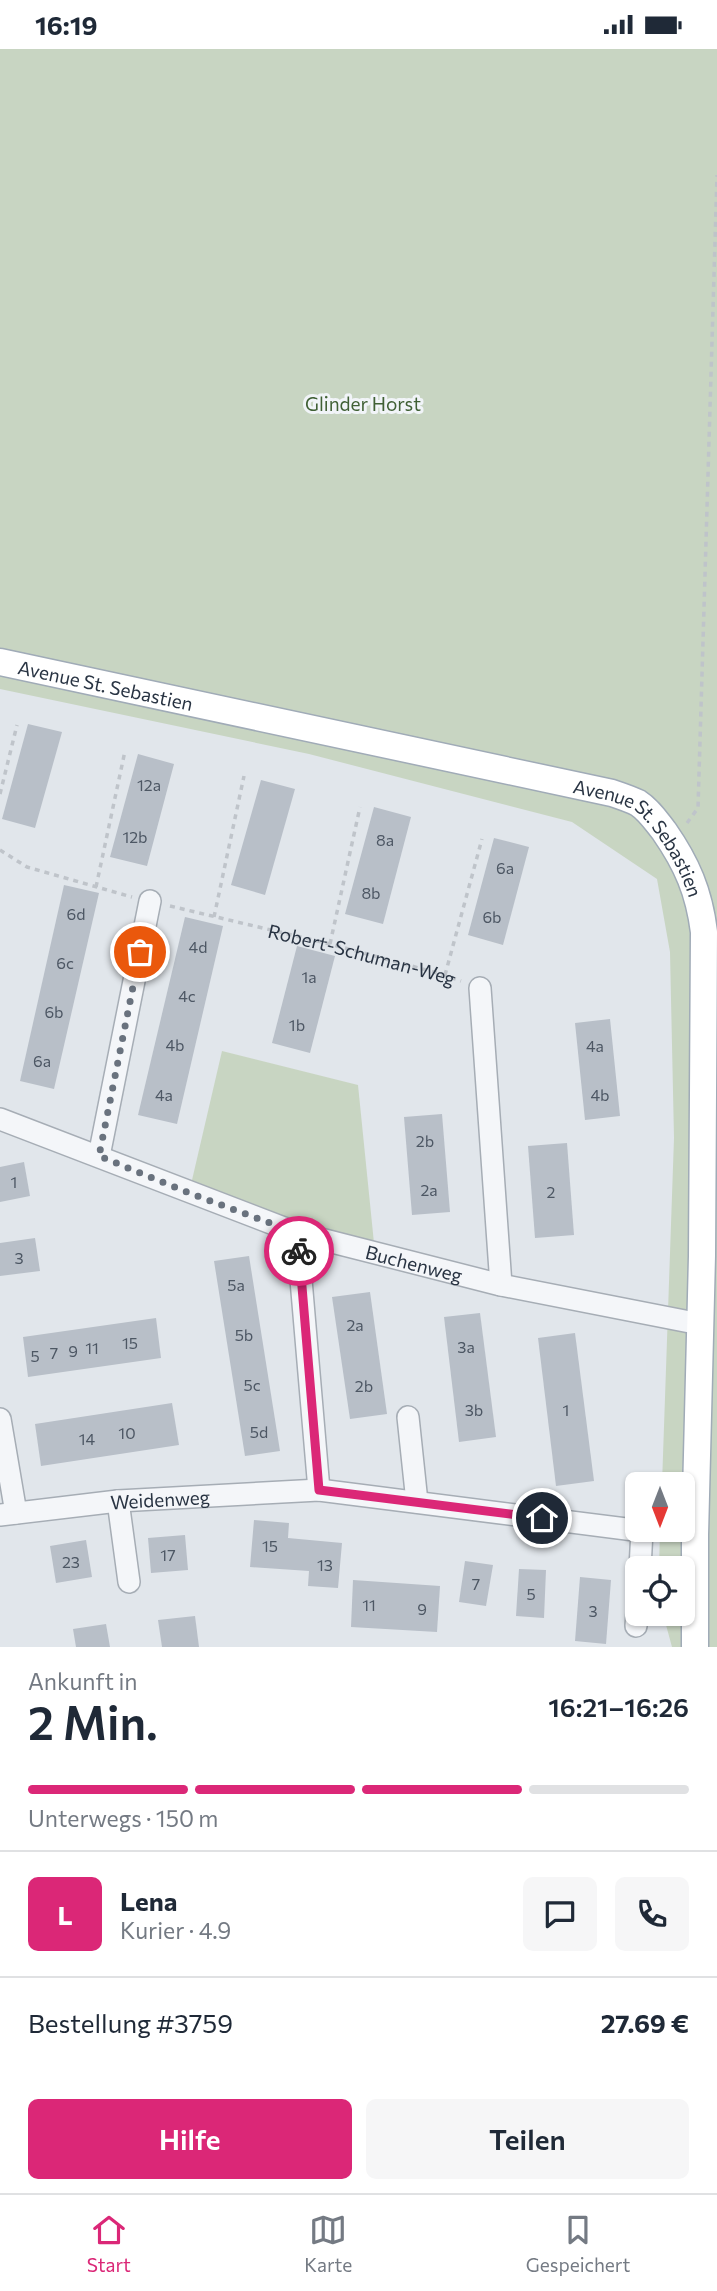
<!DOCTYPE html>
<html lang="de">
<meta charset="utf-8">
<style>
:root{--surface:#fff;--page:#f6f6f7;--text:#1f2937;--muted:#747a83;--line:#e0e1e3;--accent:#db2777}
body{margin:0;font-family:Commissioner,sans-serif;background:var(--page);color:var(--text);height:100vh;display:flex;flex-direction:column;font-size:26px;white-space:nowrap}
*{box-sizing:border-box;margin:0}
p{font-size:23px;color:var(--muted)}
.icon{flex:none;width:38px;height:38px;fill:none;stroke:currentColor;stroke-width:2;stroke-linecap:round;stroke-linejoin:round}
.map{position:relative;height:1598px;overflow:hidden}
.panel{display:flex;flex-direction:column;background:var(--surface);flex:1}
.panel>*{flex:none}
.needle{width:46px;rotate:180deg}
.buttons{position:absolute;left:625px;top:1423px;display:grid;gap:14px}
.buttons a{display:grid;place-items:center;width:70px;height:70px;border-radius:10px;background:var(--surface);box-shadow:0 2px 5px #0004;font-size:35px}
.pin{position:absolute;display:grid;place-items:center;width:60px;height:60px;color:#fff;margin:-30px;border:4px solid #fff;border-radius:50%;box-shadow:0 2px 7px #0007}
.courier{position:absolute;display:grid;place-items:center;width:70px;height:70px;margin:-35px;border:5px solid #db2777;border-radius:50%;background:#fff;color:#222;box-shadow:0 2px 9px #0007}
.summary em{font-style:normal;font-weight:600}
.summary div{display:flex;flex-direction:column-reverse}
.summary{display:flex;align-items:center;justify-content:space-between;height:119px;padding:0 28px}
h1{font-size:46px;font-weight:600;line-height:52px}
.bar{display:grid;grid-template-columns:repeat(4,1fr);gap:10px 7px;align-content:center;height:84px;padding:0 28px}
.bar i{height:9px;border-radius:5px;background:var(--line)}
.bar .current{background:var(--accent)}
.bar p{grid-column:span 4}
.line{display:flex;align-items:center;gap:18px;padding:0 28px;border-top:2px solid var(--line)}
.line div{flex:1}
.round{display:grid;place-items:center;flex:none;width:74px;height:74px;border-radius:10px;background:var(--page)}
.button{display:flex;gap:14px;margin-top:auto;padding:14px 28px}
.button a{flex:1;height:80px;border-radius:10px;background:var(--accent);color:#fff;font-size:28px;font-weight:600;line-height:80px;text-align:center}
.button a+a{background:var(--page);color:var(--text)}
.status{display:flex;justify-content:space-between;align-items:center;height:49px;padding:0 35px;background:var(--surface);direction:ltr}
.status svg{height:19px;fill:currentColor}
.tabs{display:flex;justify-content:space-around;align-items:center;height:98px;border-top:2px solid var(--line);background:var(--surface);font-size:19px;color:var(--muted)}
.tabs a{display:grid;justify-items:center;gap:4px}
.tabs .current{color:var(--accent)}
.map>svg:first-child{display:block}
</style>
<div class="status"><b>16:19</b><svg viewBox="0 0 49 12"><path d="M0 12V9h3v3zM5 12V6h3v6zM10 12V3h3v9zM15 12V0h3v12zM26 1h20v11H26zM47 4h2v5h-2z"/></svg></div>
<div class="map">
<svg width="717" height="1598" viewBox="0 0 717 1598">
<rect width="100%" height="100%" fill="#e1e6eb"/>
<!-- green -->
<g fill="#c8d5c2">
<polygon points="0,0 717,0 717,1598 672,1598 663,1565 682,1564 682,1519 659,1519 660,1481 682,1480 682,1435 662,1435 674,1089 670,903 657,830 572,773 309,705 0,640"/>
<polygon points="222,1002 358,1036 375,1204 189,1144"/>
</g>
<!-- building -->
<g fill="#b8bfc8">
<polygon points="28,675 62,683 35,779 2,770"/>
<polygon points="138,705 174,715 147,817 110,808"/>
<polygon points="261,731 295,740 265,846 231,836"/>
<polygon points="374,758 411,768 383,875 345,865"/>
<polygon points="494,789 529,798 503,896 468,886"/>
<polygon points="64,836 99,844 54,1040 20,1032"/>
<polygon points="185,868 223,877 177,1075 138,1066"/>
<polygon points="297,897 335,907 310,1004 272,994"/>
<polygon points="610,970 620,1067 585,1071 575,974"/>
<polygon points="442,1065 450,1163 412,1166 404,1068"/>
<polygon points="567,1094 574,1186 535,1189 528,1097"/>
<polygon points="24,1113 30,1147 0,1153 0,1118"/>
<polygon points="35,1189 40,1222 0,1227 0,1194"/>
<polygon points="249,1207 280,1402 245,1407 214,1212"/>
<polygon points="370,1243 387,1365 350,1370 332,1248"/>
<polygon points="480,1264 496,1388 459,1393 444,1268"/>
<polygon points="156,1269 161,1309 28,1328 23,1288"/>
<polygon points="575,1284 594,1432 556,1437 538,1289"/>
<polygon points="172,1354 179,1396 41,1417 35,1375"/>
<polygon points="254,1471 289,1474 288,1489 342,1494 338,1539 308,1537 309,1522 250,1518"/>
<polygon points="185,1486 188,1521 151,1524 148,1489"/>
<polygon points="86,1491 92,1528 56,1534 50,1497"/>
<polygon points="465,1512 493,1516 486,1557 459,1553"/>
<polygon points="519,1520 546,1521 544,1569 516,1567"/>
<polygon points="580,1528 611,1531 606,1595 575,1592"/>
<polygon points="353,1531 440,1537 437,1583 351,1578"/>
<polygon points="195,1567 199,1598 162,1598 158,1571"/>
<polygon points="106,1575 110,1598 76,1598 73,1580"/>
</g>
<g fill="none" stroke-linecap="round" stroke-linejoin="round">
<!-- minor casing -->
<g stroke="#a6adb5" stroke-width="24">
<g id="minor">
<polyline points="480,939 501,1236"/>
<path id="s2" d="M 0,1070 L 297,1184 L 501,1236 L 700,1275"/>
<polyline points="99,1107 150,852"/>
<polyline points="297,1184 319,1441"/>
<polyline points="408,1368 417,1453"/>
<polyline points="0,1370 16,1464"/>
<polyline points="118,1452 129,1533"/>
<path id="s3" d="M 0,1466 L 118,1452 L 319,1441 L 642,1482 L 640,1519"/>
<polyline points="636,1577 637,1564"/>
</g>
</g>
<!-- major casing -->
<g stroke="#a0abb7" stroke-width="29">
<g id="major">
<path id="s4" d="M 0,613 L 612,744 C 621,747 630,750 638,754 C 649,761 656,772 664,782 C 687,815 699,843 704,883 L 702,1207 L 695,1486 L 695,1598"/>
</g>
</g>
<!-- path -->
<g stroke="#bfc4ca" stroke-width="3.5" stroke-dasharray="5 5" stroke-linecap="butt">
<polyline points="0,745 17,676"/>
<polyline points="687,774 698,759 717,126"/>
<polyline points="0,801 27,818 132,848"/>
<polyline points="96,838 125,702"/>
<path id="s1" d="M 170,857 L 330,895 L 445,926 L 461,932"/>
<polyline points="214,868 244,727"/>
<polyline points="330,895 360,758"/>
<polyline points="445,926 482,790"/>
</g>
<!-- minor -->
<use href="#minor" stroke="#f4f6f9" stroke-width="21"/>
<!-- major -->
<use href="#major" stroke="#fff" stroke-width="26"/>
</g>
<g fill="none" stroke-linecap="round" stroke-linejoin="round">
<!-- done -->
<polyline stroke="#69727e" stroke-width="7" stroke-dasharray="0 12.6" points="140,903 99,1107 189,1144 297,1184 299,1202"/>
<!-- route -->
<polyline stroke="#db2777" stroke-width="9" points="299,1202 319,1441 542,1469"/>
</g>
<g text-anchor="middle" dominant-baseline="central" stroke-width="6" stroke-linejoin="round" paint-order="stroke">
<!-- number labels -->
<g font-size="16" fill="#4d5764">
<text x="149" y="735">12a</text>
<text x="135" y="787">12b</text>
<text x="385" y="790">8a</text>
<text x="505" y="818">6a</text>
<text x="371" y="843">8b</text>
<text x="76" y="864">6d</text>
<text x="492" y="867">6b</text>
<text x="198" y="897">4d</text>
<text x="65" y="913">6c</text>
<text x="309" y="927">1a</text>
<text x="187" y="946">4c</text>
<text x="54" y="962">6b</text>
<text x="297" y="975">1b</text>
<text x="175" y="995">4b</text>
<text x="595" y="996">4a</text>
<text x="42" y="1011">6a</text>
<text x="164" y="1045">4a</text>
<text x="600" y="1045">4b</text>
<text x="425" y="1091">2b</text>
<text x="14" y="1132">1</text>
<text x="429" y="1140">2a</text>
<text x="551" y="1142">2</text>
<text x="19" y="1208">3</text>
<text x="236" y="1235">5a</text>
<text x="355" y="1275">2a</text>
<text x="244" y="1285">5b</text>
<text x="130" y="1293">15</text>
<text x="466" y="1297">3a</text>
<text x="92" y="1298">11</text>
<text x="73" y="1301">9</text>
<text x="54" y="1303">7</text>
<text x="35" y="1306">5</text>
<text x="252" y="1335">5c</text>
<text x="364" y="1336">2b</text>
<text x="474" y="1360">3b</text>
<text x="566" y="1360">1</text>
<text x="259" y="1382">5d</text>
<text x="127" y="1383">10</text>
<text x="87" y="1389">14</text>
<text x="270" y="1496">15</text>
<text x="168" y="1505">17</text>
<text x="71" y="1512">23</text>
<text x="325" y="1515">13</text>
<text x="476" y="1534">7</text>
<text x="531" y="1544">5</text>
<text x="369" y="1555">11</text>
<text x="422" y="1559">9</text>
<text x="593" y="1561">3</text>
</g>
<!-- park labels -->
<g font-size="19" fill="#406035" stroke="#f1f4f8">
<text x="363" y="354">Glinder Horst</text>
</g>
<!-- street labels -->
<g font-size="19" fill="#293443" stroke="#f1f4f8">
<text stroke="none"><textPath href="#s4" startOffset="108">Avenue St. Sebastien</textPath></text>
<text stroke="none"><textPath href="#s4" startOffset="676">Avenue St. Sebastien</textPath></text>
<text stroke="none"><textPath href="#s1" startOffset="198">Robert-Schuman-Weg</textPath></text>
<text stroke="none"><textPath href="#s2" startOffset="439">Buchenweg</textPath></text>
<text stroke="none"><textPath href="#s3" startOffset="161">Weidenweg</textPath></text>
</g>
</g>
</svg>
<div class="buttons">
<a><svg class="needle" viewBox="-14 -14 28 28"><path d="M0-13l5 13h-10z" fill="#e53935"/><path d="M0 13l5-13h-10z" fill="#747a83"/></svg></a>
<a><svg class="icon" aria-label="locate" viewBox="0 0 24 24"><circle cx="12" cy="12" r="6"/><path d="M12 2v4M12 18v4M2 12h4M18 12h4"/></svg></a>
</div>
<div class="pin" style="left:140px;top:903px;background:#ea580c"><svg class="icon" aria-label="bag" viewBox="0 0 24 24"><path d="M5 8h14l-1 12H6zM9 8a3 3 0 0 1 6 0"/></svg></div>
<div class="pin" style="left:542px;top:1469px;background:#1f2937"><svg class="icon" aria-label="home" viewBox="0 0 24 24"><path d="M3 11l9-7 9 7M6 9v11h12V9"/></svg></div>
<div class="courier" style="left:299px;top:1202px"><svg class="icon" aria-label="bike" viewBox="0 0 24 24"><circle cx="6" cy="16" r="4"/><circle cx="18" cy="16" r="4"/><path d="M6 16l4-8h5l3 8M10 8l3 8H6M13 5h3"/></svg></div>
</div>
<section class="panel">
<div class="summary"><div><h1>2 Min.</h1><p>Ankunft in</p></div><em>16:21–16:26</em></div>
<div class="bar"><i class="current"></i><i class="current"></i><i class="current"></i><i></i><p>Unterwegs · 150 m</p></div>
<div class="line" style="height:126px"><b class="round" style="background:var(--accent);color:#fff">L</b><div><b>Lena</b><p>Kurier · 4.9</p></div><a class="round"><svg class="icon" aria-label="chat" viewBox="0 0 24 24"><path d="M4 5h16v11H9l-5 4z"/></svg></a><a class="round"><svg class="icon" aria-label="phone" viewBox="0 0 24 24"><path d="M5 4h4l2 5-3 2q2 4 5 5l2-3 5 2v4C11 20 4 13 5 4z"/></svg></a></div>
<div class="line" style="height:91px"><div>Bestellung #3759</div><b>27.69 €</b></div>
<div class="button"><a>Hilfe</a><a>Teilen</a></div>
</section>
<nav class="tabs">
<a class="current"><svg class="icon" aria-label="home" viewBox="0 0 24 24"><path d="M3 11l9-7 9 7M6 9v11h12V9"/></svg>Start</a>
<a><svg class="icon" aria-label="map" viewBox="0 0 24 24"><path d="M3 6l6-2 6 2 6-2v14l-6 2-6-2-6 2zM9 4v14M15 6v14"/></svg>Karte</a>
<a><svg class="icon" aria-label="saved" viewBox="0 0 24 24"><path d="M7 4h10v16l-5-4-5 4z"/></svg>Gespeichert</a>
</nav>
